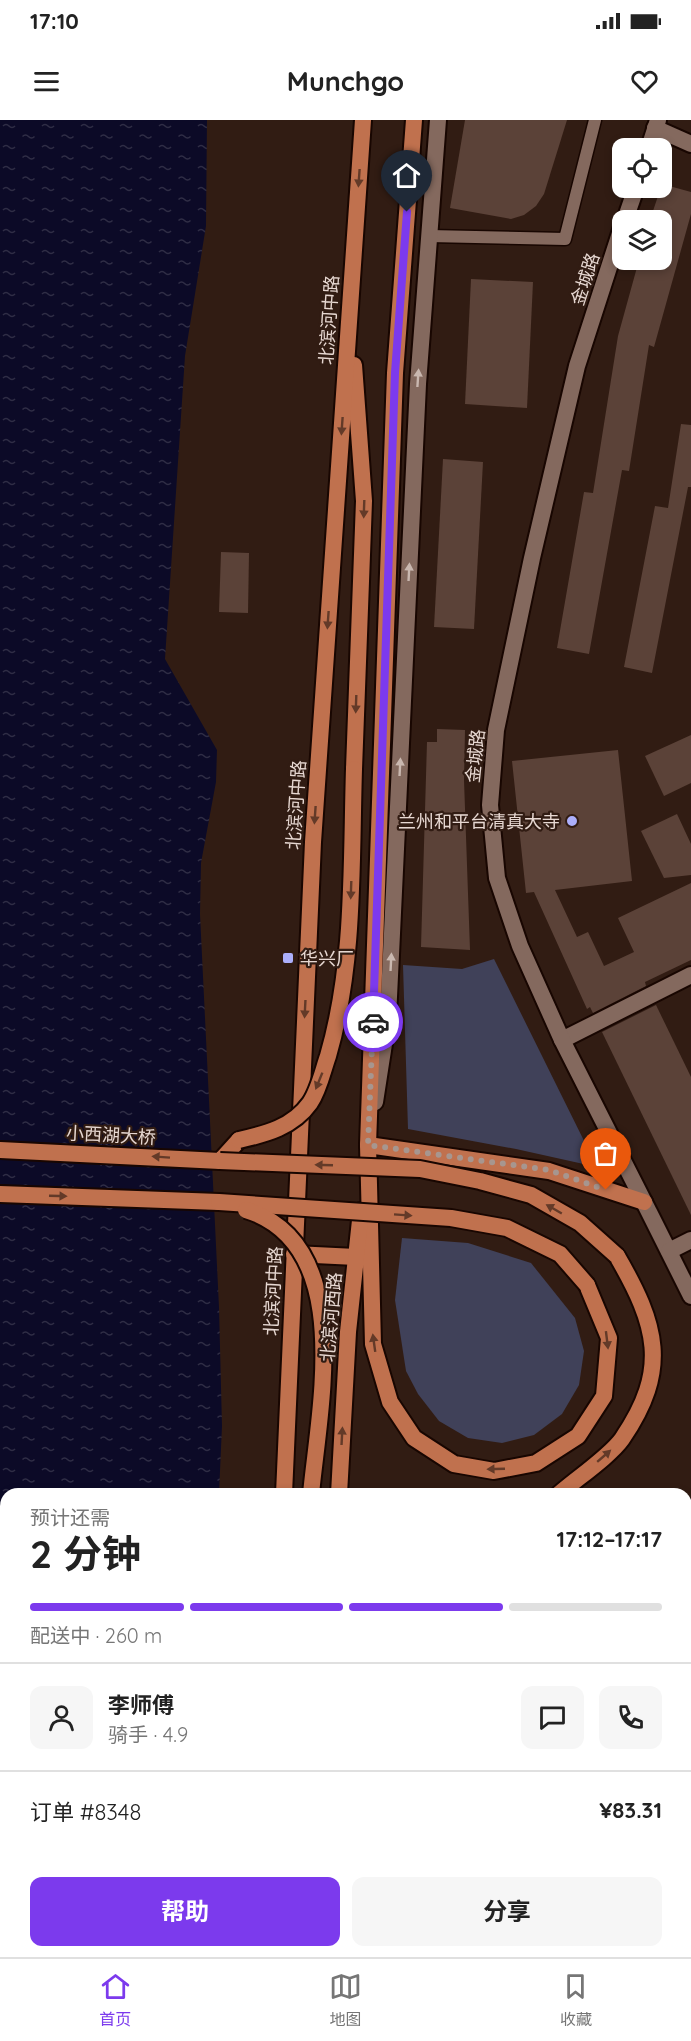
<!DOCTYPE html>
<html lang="zh">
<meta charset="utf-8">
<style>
:root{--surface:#fff;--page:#f6f6f6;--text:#222;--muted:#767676;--line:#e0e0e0;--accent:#7c3aed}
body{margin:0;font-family:Quicksand,"Noto Sans SC",sans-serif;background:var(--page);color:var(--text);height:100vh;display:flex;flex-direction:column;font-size:22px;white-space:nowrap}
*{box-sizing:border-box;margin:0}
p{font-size:20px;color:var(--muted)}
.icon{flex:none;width:33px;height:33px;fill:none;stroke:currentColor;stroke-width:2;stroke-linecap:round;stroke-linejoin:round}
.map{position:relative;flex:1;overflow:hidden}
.drawer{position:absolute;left:0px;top:1368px;width:692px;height:470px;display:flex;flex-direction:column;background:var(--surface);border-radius:18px 18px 0 0;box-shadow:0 3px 9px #0003}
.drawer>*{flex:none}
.fabs{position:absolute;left:612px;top:18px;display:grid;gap:12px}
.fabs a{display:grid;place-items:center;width:60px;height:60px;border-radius:12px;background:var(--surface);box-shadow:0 3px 9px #0003;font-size:30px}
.pin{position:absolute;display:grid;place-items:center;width:51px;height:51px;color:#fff;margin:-62px -26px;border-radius:50% 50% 50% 0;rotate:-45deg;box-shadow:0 0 6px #0007}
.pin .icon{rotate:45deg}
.courier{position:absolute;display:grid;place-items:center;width:60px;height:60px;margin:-30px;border:4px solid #7c3aed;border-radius:50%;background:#fff;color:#222;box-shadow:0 2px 8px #0007}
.overview em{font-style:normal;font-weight:700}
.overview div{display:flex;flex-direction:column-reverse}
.overview{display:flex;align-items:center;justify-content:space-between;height:102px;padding:0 30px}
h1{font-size:39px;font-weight:700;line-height:45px}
.bar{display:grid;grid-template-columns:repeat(4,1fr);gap:9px 6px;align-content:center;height:72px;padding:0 30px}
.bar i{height:8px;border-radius:4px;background:var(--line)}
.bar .current{background:var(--accent)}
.bar p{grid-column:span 4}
.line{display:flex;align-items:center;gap:15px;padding:0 30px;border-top:2px solid var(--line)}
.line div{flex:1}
.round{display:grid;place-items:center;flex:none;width:63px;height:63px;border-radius:12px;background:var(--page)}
.button{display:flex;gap:12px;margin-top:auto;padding:12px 30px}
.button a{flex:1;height:69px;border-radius:12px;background:var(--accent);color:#fff;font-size:24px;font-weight:700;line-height:69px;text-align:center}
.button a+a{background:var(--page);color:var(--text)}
.status{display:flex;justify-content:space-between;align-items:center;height:42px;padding:0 30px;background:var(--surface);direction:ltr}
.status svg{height:16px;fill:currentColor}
header{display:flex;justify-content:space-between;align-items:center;height:78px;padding:0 30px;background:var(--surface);font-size:27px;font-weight:700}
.dock{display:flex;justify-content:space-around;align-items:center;height:84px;border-top:2px solid var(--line);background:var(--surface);font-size:16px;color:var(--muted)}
.dock a{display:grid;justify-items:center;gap:3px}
.dock .current{color:var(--accent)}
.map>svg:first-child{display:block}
</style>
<div class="status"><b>17:10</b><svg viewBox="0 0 49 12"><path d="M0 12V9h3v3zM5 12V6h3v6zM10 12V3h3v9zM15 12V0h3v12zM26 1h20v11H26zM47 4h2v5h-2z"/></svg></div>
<header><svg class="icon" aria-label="menu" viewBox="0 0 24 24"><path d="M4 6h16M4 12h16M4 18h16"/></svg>Munchgo<svg class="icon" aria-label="heart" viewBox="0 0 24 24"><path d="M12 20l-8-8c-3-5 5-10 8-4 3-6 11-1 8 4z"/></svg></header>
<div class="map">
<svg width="691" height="1837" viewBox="0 0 691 1837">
<defs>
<pattern id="water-ripples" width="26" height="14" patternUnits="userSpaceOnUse" patternTransform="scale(1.5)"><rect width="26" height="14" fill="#0c0a27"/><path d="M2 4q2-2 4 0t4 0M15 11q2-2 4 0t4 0" fill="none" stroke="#2f2d45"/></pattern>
</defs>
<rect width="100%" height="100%" fill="#311c13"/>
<!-- green -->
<g fill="#404159">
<polygon points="494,839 597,1047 516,1029 408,1009 403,845 462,849"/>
<polygon points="402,1118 468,1123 531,1143 575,1198 584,1231 579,1265 562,1294 534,1315 502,1323 468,1318 439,1301 418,1274 406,1251 395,1180"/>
</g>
<!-- water -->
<polygon fill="url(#water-ripples)" points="0,0 207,0 206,106 185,236 165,539 217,630 216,662 201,743 200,794 219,1187 222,1306 219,1374 6,1374 6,1832 206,1832 207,1837 0,1837"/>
<!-- building -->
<g fill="#5b4238">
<polygon points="465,0 567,0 544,74 536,86 524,95 511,99 450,88"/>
<polygon points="662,64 691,72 691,94 654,227 649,225 629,351 622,350 589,534 557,528 584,372 593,373 618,216 639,140 662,140 662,100 650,100"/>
<polygon points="471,159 533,162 527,288 465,284"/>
<polygon points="681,304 691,305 691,367 688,367 652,553 624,547 655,386 668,388"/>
<polygon points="443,339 483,342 474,509 434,507"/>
<polygon points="221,432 249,433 248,493 219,492"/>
<polygon points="437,609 465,610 464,660 470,830 421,827 427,622 437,622"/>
<polygon points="691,615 691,663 664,676 645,636"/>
<polygon points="618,630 632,761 555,770 577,817 588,812 604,846 634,832 618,798 691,763 691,840 645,862 646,866 593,893 590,887 587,889 534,772 526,773 512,641"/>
<polygon points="677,694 691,724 691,755 664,758 641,711"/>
<polygon points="656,885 691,957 691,1095 602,912"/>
</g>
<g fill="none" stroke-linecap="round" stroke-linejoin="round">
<!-- service casing -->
<g stroke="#180601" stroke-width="15">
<g id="service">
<polyline points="429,116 565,119 595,0"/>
<polyline points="414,1832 415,1837"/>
<polyline points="643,1837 643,1832"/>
</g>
</g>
<!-- minor casing -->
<g stroke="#180601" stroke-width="20">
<g id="minor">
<polyline points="655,8 691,24"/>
<polyline points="562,920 691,855"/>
<polyline points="644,1082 691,1176"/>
<polyline points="669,1131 691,1120"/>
</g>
</g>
<!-- tertiary casing -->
<g stroke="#180601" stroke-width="20">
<g id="tertiary">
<polyline points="649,28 658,0"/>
<polyline points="625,100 636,68"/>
<polyline points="622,107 577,246 532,438 496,610 490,685 497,758 520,826 562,920 644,1082"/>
<polyline points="375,982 388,898 418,264 438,0"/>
</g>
</g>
<!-- primary casing -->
<g stroke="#180601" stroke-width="20">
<g id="primary">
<polyline points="414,0 395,253 368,1025 373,1224 390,1282 414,1318 454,1344 494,1351 536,1343 578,1316 604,1276 609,1218 587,1165"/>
<polyline points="354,649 364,381 354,245"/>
<polyline points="368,1025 549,1051 644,1082"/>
<polyline points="0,1030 220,1041 239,1020"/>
<polyline points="0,1074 219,1082"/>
<polyline points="294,1134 356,1137"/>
<polyline points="284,1374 313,722 363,0"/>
<polyline points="339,1374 348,1212 361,1091"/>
<path d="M 559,1374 C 576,1359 610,1336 622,1319 C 670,1249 657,1205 617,1136"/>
<polyline points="270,1837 271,1832"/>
<polyline points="316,1837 316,1832"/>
</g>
</g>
<!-- service -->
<use href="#service" stroke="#84695e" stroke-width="12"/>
<!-- minor -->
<use href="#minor" stroke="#84695e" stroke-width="16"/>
<!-- tertiary -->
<use href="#tertiary" stroke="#84695e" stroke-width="16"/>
<!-- primary -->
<use href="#primary" stroke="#c0714e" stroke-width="16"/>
<!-- primary-bridge casing -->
<g stroke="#180601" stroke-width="20" stroke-linecap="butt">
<g id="primary-bridge">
<path d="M 239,1020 C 266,1014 293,1007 310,983 C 319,970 323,950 328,936 C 355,843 351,744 354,649"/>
<polyline points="220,1041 420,1049 480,1061 531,1075 580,1103 617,1136"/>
<polyline points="219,1082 451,1098 507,1108 560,1134 587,1165"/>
<path d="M 246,1090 C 356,1124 319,1288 311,1374"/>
</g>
</g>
<!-- primary-bridge -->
<use href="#primary-bridge" stroke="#c0714e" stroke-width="16"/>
</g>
<!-- one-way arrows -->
<defs><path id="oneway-solid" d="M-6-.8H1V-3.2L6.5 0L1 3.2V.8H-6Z" transform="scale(1.5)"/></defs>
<g fill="#633a28">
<use href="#oneway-solid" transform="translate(359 58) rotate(94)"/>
<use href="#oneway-solid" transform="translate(342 306) rotate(94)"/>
<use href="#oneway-solid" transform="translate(364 389) rotate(92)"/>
<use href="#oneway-solid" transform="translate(328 500) rotate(94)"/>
<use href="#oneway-solid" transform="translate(356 584) rotate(92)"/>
<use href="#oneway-solid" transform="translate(315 695) rotate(94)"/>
<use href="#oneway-solid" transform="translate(351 770) rotate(92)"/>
<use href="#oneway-solid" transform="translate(305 889) rotate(93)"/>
<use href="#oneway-solid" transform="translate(319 961) rotate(112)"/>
<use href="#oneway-solid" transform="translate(161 1037) rotate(-176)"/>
<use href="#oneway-solid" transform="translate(324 1045) rotate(-178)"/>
<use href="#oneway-solid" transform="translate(58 1076) rotate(2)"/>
<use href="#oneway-solid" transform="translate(554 1089) rotate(-150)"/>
<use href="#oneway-solid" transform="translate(403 1095) rotate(4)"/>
<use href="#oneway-solid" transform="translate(607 1220) rotate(83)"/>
<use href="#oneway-solid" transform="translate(374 1223) rotate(-98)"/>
<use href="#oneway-solid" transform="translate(342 1316) rotate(-87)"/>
<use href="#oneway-solid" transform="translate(604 1336) rotate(-41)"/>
<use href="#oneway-solid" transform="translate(496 1349) rotate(178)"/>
</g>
<g fill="#c9b7af">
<use href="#oneway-solid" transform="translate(418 258) rotate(-86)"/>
<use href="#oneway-solid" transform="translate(409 452) rotate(-87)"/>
<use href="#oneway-solid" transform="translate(400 647) rotate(-87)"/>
<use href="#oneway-solid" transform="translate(391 842) rotate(-87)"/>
</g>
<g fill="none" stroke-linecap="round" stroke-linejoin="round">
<!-- done -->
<polyline stroke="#a7968f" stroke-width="6" stroke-dasharray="0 10.8" points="373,902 368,1025 549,1050 606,1070"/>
<!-- route -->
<polyline stroke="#7c3aed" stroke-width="8" points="373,902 395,253 407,92"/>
</g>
<!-- markers -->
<g fill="#acaffb" stroke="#311c13" stroke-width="2">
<circle cx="572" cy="701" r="6"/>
<rect x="282" y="832" width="12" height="12" rx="3"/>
</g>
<g text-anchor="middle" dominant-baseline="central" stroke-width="4.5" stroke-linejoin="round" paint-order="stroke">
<!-- street labels -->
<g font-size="18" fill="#e7d8d2" stroke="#311c13">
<text transform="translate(585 159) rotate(-72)">金城路</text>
<text transform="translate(329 200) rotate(-86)">北滨河中路</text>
<text transform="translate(475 636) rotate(-84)">金城路</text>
<text transform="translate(296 685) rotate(-86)">北滨河中路</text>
<text transform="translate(111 1015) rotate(3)">小西湖大桥</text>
<text transform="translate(273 1171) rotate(-87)">北滨河中路</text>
<text transform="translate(331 1197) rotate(-85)">北滨河西路</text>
</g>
<!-- poi labels -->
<g font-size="18" fill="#e7d8d2" stroke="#311c13" text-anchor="end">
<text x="560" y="701">兰州和平台清真大寺</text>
<text x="300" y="838" text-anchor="start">华兴厂</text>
</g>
</g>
</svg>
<div class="fabs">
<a><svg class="icon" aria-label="locate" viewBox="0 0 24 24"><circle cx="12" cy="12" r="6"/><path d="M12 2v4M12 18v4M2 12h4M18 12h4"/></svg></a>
<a><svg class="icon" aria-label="layers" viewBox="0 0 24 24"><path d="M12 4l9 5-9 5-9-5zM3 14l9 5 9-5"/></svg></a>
</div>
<div class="pin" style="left:606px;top:1070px;background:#ea580c"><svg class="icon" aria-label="bag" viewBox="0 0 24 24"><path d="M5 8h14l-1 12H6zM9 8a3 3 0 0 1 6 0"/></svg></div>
<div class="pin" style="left:407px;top:92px;background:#1f2937"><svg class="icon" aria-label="home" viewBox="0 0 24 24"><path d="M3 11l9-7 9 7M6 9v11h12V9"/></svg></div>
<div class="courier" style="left:373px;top:902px"><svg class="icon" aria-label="car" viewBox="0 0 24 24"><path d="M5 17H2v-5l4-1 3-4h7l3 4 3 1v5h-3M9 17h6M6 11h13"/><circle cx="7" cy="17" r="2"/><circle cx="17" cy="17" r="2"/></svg></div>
<section class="drawer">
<div class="overview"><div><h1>2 分钟</h1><p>预计还需</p></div><em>17:12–17:17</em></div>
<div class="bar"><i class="current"></i><i class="current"></i><i class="current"></i><i></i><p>配送中 · 260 m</p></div>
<div class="line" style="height:108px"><a class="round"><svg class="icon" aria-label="person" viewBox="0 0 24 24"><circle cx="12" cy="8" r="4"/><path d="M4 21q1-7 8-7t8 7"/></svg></a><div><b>李师傅</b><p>骑手 · 4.9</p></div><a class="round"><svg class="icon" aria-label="chat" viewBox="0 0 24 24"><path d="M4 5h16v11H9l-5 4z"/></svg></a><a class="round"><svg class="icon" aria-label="phone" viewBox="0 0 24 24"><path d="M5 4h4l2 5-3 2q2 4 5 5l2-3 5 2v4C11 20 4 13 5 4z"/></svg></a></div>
<div class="line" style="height:78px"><div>订单 #8348</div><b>¥83.31</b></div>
<div class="button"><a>帮助</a><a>分享</a></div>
</section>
</div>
<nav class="dock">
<a class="current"><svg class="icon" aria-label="home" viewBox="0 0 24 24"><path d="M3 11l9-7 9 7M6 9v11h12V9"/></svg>首页</a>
<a><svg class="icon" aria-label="map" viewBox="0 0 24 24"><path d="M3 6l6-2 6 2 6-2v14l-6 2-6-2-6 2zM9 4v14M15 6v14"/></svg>地图</a>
<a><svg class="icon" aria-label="saved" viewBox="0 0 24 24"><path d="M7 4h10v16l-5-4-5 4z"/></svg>收藏</a>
</nav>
